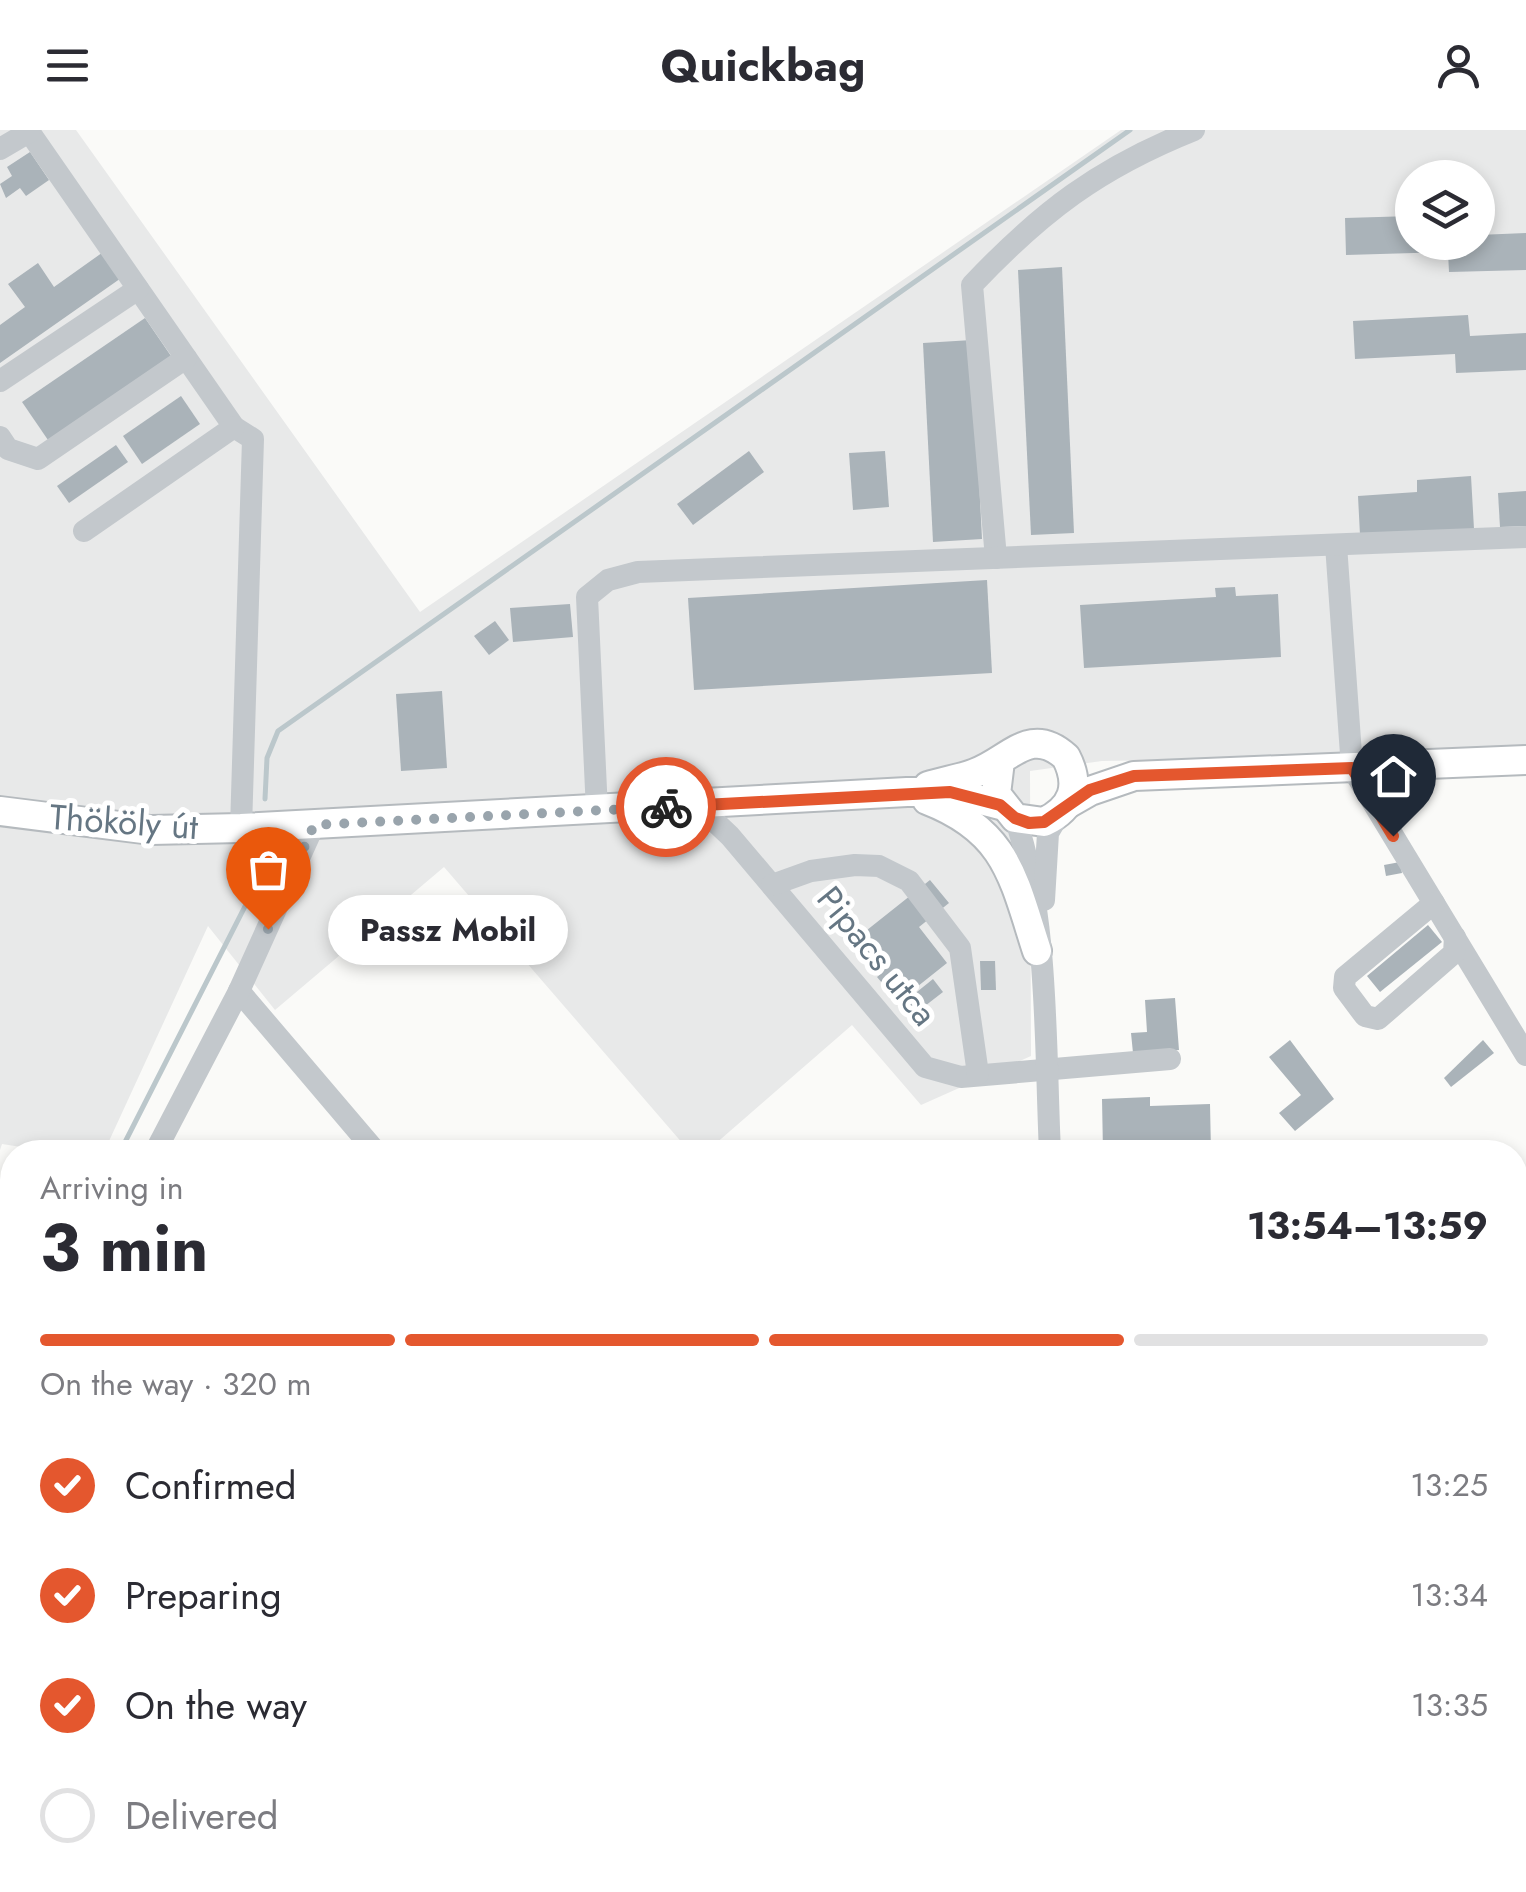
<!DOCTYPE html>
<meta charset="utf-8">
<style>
:root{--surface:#fff;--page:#f7f7f7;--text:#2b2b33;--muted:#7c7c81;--line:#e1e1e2;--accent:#e4572e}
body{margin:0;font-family:Jost,sans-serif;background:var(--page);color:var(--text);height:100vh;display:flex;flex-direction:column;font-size:38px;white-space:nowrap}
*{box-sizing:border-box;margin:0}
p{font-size:32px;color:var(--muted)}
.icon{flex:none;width:55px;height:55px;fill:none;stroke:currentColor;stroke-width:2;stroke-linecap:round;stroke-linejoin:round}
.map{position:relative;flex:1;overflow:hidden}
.side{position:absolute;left:0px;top:1010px;width:1528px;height:752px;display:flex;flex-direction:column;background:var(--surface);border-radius:40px 40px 0 0;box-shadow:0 5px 15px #0003}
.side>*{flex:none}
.controls{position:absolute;left:1395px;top:30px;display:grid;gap:20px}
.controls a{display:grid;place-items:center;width:100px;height:100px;border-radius:50%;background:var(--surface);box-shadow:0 5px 15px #0003;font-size:50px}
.pin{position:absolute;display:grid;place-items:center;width:85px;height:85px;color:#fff;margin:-102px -42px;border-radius:50% 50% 50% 0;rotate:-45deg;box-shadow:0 0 10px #0007}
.pin .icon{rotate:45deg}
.courier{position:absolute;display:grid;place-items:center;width:100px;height:100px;margin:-50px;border:8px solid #e4572e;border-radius:50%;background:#fff;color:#222;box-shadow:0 2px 12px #0007}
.bubble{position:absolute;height:70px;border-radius:35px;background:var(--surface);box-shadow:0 5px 15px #0003;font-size:32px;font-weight:700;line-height:70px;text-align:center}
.headline em{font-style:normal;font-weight:700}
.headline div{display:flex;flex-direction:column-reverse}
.headline{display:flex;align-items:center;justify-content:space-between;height:170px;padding:0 40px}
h1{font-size:65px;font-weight:700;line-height:75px}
.bar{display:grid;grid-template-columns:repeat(4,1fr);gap:15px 10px;align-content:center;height:120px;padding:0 40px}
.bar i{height:12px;border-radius:8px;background:var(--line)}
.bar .current{background:var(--accent)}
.bar p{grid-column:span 4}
ol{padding:0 40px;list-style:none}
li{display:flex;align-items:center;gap:30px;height:110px}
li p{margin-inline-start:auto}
li .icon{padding:10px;border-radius:50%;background:var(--accent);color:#fff;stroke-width:4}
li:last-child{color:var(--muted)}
li i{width:55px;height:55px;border:5px solid var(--line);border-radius:50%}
header{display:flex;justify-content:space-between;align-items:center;height:130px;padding:0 40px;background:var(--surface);font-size:45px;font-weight:700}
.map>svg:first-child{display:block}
</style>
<header><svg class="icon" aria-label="menu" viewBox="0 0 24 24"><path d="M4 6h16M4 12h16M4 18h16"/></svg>Quickbag<svg class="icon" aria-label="person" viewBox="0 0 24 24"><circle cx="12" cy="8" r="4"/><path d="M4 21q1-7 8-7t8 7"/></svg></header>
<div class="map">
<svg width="1526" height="1762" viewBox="0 0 1526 1762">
<rect width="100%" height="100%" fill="#fafaf8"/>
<!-- built -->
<g fill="#e8e9e9" fill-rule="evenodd">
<path d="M 0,0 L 76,0 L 420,482 L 1121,0 L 1526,0 L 1526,618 L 1381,627 L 1102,631 L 1030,641 L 1031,926 L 921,975 L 852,895 L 706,1022 L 690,1022 L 444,737 L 275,880 L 208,796 L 104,1022 L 53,1022 L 2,1014 L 0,1020 ZM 1412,48 L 1478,48 L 1478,112 L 1412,112 Z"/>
<polygon points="897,1750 1160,1750 1161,1761 909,1762"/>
</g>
<!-- green -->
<polygon fill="#dadfd7" points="1526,1561 1526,1762 1300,1762 1313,1750 1515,1750 1515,1571"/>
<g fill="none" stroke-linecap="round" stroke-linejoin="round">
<!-- stream -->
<g stroke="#bbc7cb" stroke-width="5">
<polyline points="265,669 267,628 278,601 1130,0"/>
<polyline points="120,1022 265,737 265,728"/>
<polyline points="0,1259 12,1234"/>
<polyline points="1223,1750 1223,1762"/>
</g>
</g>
<!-- building -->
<g fill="#aab3b9">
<polygon points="30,22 49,50 26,66 20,58 6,68 0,54 12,46 7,37"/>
<polygon points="1412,86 1412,112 1478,112 1478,105 1526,103 1526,140 1449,142 1448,122 1346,125 1345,88"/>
<polygon points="106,120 124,146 0,233 0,195 25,177 8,154 38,133 54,157"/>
<polygon points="1062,137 1074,403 1031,405 1018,140"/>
<polygon points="1468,185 1470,206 1526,203 1526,240 1456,243 1455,224 1355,229 1353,191"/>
<polygon points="145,188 171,226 48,310 22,272"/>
<polygon points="972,210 982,409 933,412 923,213"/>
<polygon points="181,266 200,294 142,334 123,306"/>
<polygon points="116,315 128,332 69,373 57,356"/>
<polygon points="749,321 764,342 693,395 677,374"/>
<polygon points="885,321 889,377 853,380 849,323"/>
<polygon points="1471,346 1474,399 1360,405 1358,366 1417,362 1417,350"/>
<polygon points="1526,361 1526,396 1500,397 1498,363"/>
<polygon points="987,450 992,543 694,560 688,468"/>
<polygon points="1235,457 1236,466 1278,464 1281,527 1084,538 1080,475 1216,467 1215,458"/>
<polygon points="570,474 573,507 513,512 510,478"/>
<polygon points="495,491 509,510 489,525 474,506"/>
<polygon points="442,561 447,638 401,641 396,564"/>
<polygon points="1400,732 1402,743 1386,746 1384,735"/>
<polygon points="930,750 949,773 919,797 947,833 898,872 877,847 883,842 857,808"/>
<polygon points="1428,795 1442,812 1380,862 1367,846"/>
<polygon points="980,831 995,831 996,860 981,860"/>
<polygon points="933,849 943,862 912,886 902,874"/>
<polygon points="1175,868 1179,920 1133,923 1131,903 1147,902 1145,870"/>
<polygon points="1290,910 1334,969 1295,1001 1279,983 1301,965 1269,927"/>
<polygon points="1483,910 1494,923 1451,957 1444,948"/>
<polygon points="1150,967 1150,976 1210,974 1211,1022 1103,1022 1102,969"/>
<polygon points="1515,1072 1526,1083 1526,1120 1515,1108"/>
<polygon points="1526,1128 1526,1158 1515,1169 1515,1138"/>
<polygon points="1526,1174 1526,1233 1515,1222 1515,1184"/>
<polygon points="1515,1243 1526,1254 1526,1316 1515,1326 1515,1296 1525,1286 1515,1275"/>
<polygon points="303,1750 402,1750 390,1762 291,1762"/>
<polygon points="521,1750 526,1750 538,1762 509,1762"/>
</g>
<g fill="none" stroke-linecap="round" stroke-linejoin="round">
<!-- major casing -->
<g stroke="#b5babe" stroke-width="32">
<g id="major">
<path d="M 928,656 C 943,651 960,649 975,643 C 1009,631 1030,594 1066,627 C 1081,656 1073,678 1044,692 L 1015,688 L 996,664 L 1000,631"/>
<path d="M 927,670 C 1007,701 1013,747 1037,821"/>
<polyline points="1069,673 1090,661 1134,646 1526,630"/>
<polyline points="0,681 151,700 241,698 907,662 950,662 1000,675"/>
</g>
</g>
<!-- minor -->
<g stroke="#c3c8cc" stroke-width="22">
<polyline points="28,0 234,297 253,309 241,698"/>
<polyline points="0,19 29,2"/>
<polyline points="0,251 138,159"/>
<polyline points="0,307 8,319 38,329 186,228"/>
<polyline points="84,401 234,297"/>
<polyline points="1336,415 1352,638 1526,925"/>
<path d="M 996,428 L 972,155 C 1042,81 1099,38 1194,0"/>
<polyline points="687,676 712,689 730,706 925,937 961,947 1170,929"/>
<polyline points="597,681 587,467 608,450 638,442 1526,407"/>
<path d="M 1015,688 C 1049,785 1045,920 1050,1022"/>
<polyline points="772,755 811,741 855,735 879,736 909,751 960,818 978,944"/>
<polyline points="1044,770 1048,703 1058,686"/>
<polyline points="1434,773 1345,847 1344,858 1365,886 1378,889 1454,823 1455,807"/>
<polyline points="239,861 376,1022"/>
<polyline points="155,1022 239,861 314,695"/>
<polyline points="1515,1053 1526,1064"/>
<polyline points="0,1312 12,1289"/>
<polyline points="1515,1351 1526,1340"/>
<polyline points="573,1750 585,1762"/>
<polyline points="193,1762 205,1751"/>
<polyline points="452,1762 465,1750"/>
</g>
<!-- major -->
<use href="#major" stroke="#fff" stroke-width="28"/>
</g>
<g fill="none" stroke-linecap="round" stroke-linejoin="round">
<!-- done -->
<polyline stroke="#99a4ac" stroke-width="10" stroke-dasharray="0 18" points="268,799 314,695 666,677"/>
<!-- route -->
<polyline stroke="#e4572e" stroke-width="12" points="666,677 950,662 1000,675 1015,688 1029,693 1044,692 1090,660 1134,646 1352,638 1393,706"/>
</g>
<g text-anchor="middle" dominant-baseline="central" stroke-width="10" stroke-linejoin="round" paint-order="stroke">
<!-- street labels -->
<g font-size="35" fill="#657683" stroke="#fff">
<text transform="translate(124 692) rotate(4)">Thököly út</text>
<text transform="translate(877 826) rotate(51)">Pipacs utca</text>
</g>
</g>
</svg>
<div class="controls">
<a><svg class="icon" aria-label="layers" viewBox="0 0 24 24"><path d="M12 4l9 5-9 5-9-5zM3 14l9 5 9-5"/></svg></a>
</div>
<div class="pin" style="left:268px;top:799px;background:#ea580c"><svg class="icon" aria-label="bag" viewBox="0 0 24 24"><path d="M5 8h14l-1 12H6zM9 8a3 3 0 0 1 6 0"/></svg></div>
<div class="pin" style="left:1393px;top:706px;background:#1f2937"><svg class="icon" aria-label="home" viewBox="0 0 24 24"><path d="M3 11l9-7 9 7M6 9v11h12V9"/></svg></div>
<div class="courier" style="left:666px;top:677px"><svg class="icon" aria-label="bike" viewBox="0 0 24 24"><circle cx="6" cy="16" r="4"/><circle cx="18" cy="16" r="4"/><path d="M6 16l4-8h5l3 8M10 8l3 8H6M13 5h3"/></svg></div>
<div class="bubble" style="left:328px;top:765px;width:240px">Passz Mobil</div>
<section class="side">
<div class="headline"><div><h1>3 min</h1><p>Arriving in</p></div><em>13:54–13:59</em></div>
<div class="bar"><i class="current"></i><i class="current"></i><i class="current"></i><i></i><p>On the way · 320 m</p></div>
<ol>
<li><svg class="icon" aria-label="check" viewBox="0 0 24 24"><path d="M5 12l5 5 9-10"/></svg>Confirmed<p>13:25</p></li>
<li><svg class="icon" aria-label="check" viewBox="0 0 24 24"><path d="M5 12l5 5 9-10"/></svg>Preparing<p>13:34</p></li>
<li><svg class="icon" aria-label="check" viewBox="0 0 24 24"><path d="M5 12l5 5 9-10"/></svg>On the way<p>13:35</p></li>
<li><i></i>Delivered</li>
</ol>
</section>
</div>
